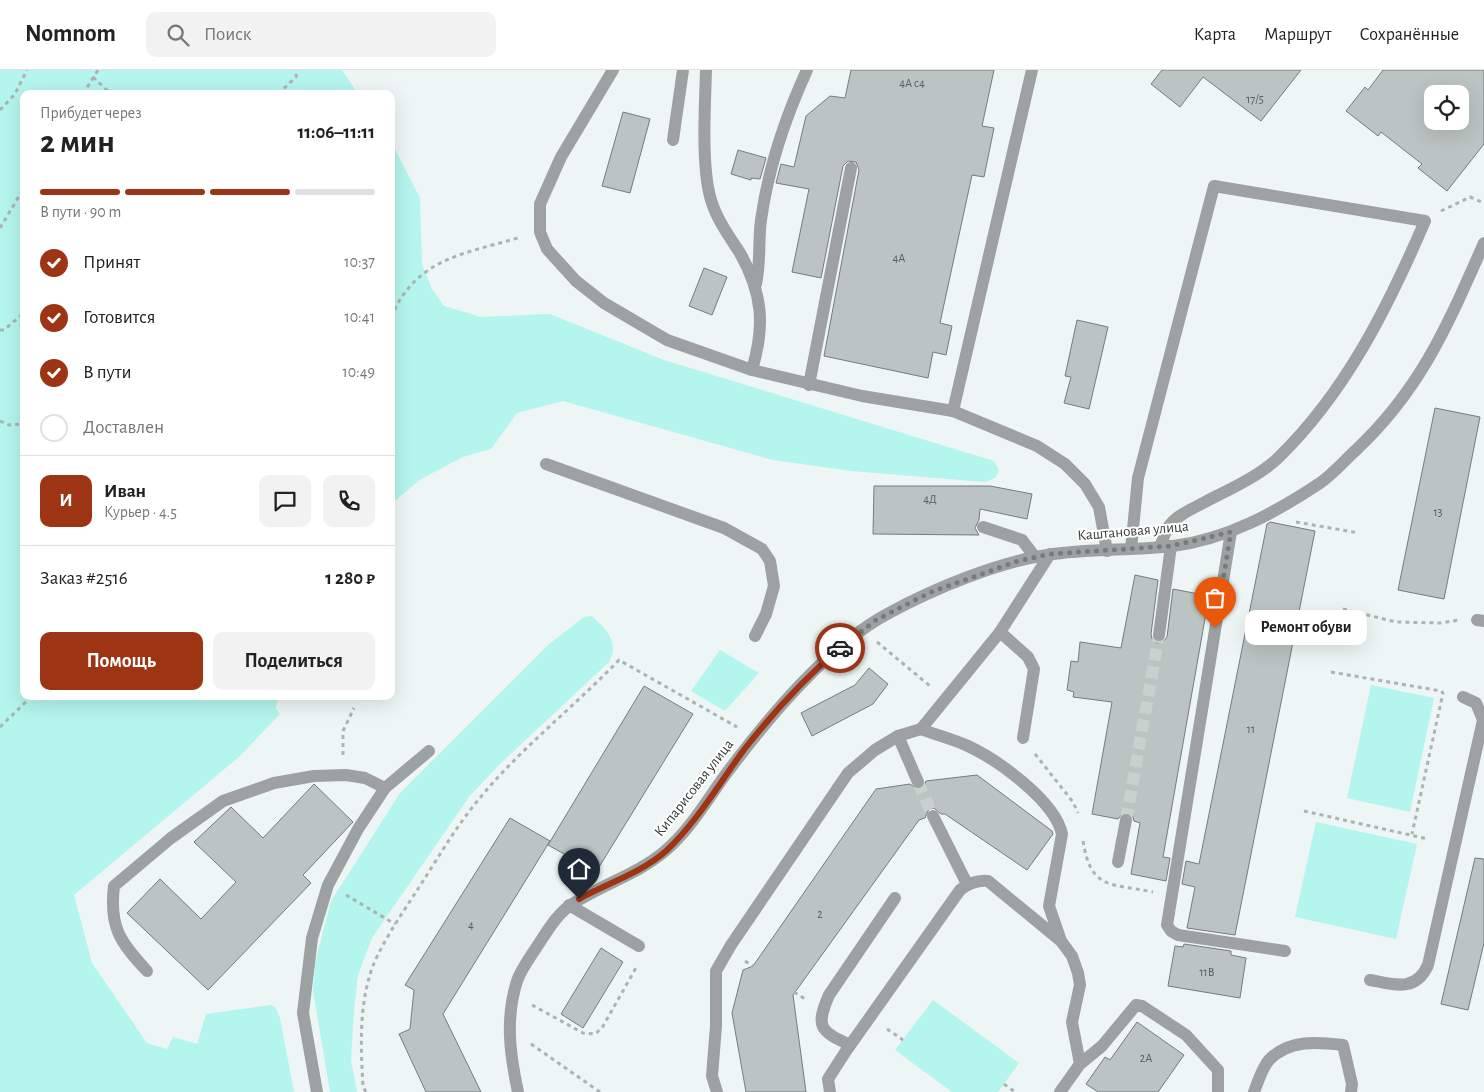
<!DOCTYPE html>
<html lang="ru">
<meta charset="utf-8">
<style>
:root{--surface:#fff;--page:#f2f2f2;--text:#222;--muted:#767676;--line:#e0e0e0;--accent:#9d3515}
body{margin:0;font-family:"Alegreya Sans",sans-serif;background:var(--page);color:var(--text);height:100vh;display:flex;flex-direction:column;font-size:19px;white-space:nowrap}
*{box-sizing:border-box;margin:0}
p{font-size:16px;color:var(--muted)}
.icon{flex:none;width:28px;height:28px;fill:none;stroke:currentColor;stroke-width:2;stroke-linecap:round;stroke-linejoin:round}
.map{position:relative;flex:1;overflow:hidden}
.details{position:absolute;left:20px;top:20px;width:375px;height:610px;display:flex;flex-direction:column;background:var(--surface);border-radius:10px;box-shadow:0 5px 20px #0002}
.details>*{flex:none}
.controls{position:absolute;left:1424px;top:15px;display:grid;gap:10px}
.controls a{display:grid;place-items:center;width:45px;height:45px;border-radius:10px;background:var(--surface);box-shadow:0 5px 20px #0002;font-size:25px}
.pin{position:absolute;display:grid;place-items:center;width:42px;height:42px;color:#fff;margin:-51px -21px;border-radius:50% 50% 50% 0;rotate:-45deg;box-shadow:0 0 5px #0007}
.pin .icon{rotate:45deg}
.courier{position:absolute;display:grid;place-items:center;width:50px;height:50px;margin:-25px;border:4px solid #9d3515;border-radius:50%;background:#fff;color:#222;box-shadow:0 1px 6px #0007}
.bubble{position:absolute;height:35px;border-radius:10px;background:var(--surface);box-shadow:0 5px 20px #0002;font-size:16px;font-weight:600;line-height:35px;text-align:center}
.overview em{font-style:normal;font-weight:600}
.overview div{display:flex;flex-direction:column-reverse}
.overview{display:flex;align-items:center;justify-content:space-between;height:85px;padding:0 20px}
h1{font-size:32px;font-weight:600;line-height:38px}
.bar{display:grid;grid-template-columns:repeat(4,1fr);gap:8px 5px;align-content:center;height:60px;padding:0 20px}
.bar i{height:6px;border-radius:4px;background:var(--line)}
.bar .selected{background:var(--accent)}
.bar p{grid-column:span 4}
.line{display:flex;align-items:center;gap:12px;padding:0 20px;border-top:1px solid var(--line)}
.line div{flex:1}
.round{display:grid;place-items:center;flex:none;width:52px;height:52px;border-radius:10px;background:var(--page)}
ol{padding:0 20px;list-style:none}
li{display:flex;align-items:center;gap:15px;height:55px}
li p{margin-inline-start:auto}
li .icon{padding:5px;border-radius:50%;background:var(--accent);color:#fff;stroke-width:4}
li:last-child{color:var(--muted)}
li i{width:28px;height:28px;border:2px solid var(--line);border-radius:50%}
.action{display:flex;gap:10px;margin-top:auto;padding:10px 20px}
.action a{flex:1;height:58px;border-radius:10px;background:var(--accent);color:#fff;font-size:20px;font-weight:600;line-height:58px;text-align:center}
.action a+a{background:var(--page);color:var(--text)}
header{display:flex;align-items:center;gap:30px;box-sizing:border-box;height:70px;padding:0 25px;background:var(--surface);border-bottom:1px solid var(--line)}
header strong{font-size:24px}
nav{display:flex;gap:28px;margin-inline-start:auto;font-size:18px}
.search{width:350px;height:45px;background:var(--page);display:flex;align-items:center;gap:12px;box-sizing:border-box;padding:0 18px;border-radius:10px;color:var(--muted);font-size:19px}
.map>svg:first-child{display:block}
</style>
<header>
<strong>Nomnom</strong>
<div class="search"><svg class="icon" aria-label="search" viewBox="0 0 24 24"><circle cx="10" cy="10" r="6"/><path d="M15 15l6 6"/></svg>Поиск</div>
<nav><a>Карта</a><a>Маршрут</a><a>Сохранённые</a></nav>
</header>
<div class="map">
<svg width="1484" height="1022" viewBox="0 0 1484 1022">
<rect width="100%" height="100%" fill="#edf6f4"/>
<!-- green -->
<g fill="#b4f5ed">
<polygon points="0,0 342,0 358,24 24,24 24,626 279,626 276,638 280,644 240,686 74,825 92,893 147,973 167,979 173,967 197,974 206,944 271,935 275,937 280,948 294,1022 0,1022"/>
<polygon points="391,71 420,128 422,195 432,219 444,236 481,247 550,244 664,290 994,391 999,400 995,408 985,412 851,401 773,390 563,331 517,343 491,379 463,387 421,409 391,434"/>
<path d="M 592,546 C 606,559 620,572 609,592 L 501,693 L 469,727 L 372,868 L 358,905 L 354,940 L 351,990 L 357,1022 L 330,1022 L 313,921 L 315,893 L 331,831 L 400,723 L 548,575 L 584,547 Z"/>
<polygon points="720,580 759,603 725,641 691,621"/>
<polygon points="1371,615 1434,628 1410,742 1347,728"/>
<polygon points="1316,752 1417,774 1396,869 1295,847"/>
<polygon points="933,930 1019,993 998,1022 952,1022 895,980"/>
</g>
<!-- building -->
<g fill="#bbc4c2" stroke="#757d7c" fill-rule="evenodd">
<polygon points="851,0 994,0 982,56 994,58 984,107 972,105 940,253 952,256 946,285 933,282 928,308 824,286 859,100 856,92 848,91 843,96 821,208 792,202 809,119 776,113 781,94 794,97 806,46 830,26 845,28"/>
<polygon points="1162,0 1301,0 1261,51 1203,7 1180,37 1151,14"/>
<path d="M 1383,0 L 1484,0 L 1484,74 L 1447,121 L 1418,98 L 1422,94 L 1381,62 L 1378,66 L 1346,41 L 1365,17 L 1368,20 ZM 1432,24 L 1460,24 L 1460,51 L 1432,51 Z"/>
<polygon points="623,42 650,49 630,123 602,116"/>
<polygon points="738,80 766,88 760,109 751,108 751,110 731,104"/>
<polygon points="704,198 727,207 712,245 689,236"/>
<polygon points="1077,250 1108,257 1089,339 1064,333 1071,307 1065,306"/>
<polygon points="1435,338 1480,347 1444,529 1398,520"/>
<polygon points="874,416 990,416 1032,424 1027,449 980,439 979,450 975,458 979,465 873,464"/>
<polygon points="1270,452 1315,461 1235,865 1187,858 1195,817 1182,814 1186,791 1199,794 1267,454"/>
<polygon points="1135,505 1158,510 1151,564 1152,569 1157,573 1163,572 1167,567 1173,519 1209,526 1163,787 1170,788 1166,811 1131,804 1140,753 1134,751 1132,744 1124,742 1118,749 1092,744 1112,632 1073,627 1074,622 1067,620 1071,591 1078,592 1080,572 1121,578"/>
<polygon points="869,598 888,614 873,634 812,666 801,643 855,615"/>
<polygon points="644,616 693,644 596,802 548,775"/>
<polygon points="977,705 1052,761 1053,764 1027,800 945,744 941,744 934,738 929,739 925,748 919,750 793,925 806,1022 746,1022 732,943 743,900 753,896 876,719 910,714 918,720 924,717 926,711"/>
<polygon points="314,714 353,752 303,805 311,813 208,920 127,843 160,809 201,849 236,812 194,772 231,737 263,768"/>
<polygon points="510,748 550,771 443,944 481,1022 426,1022 399,964 410,959 414,920 405,915"/>
<polygon points="1475,788 1484,789 1484,873 1468,940 1441,934"/>
<polygon points="1184,874 1231,881 1231,885 1246,888 1240,928 1168,916 1175,876 1183,877"/>
<polygon points="601,878 623,892 583,958 561,944"/>
<polygon points="1137,952 1184,985 1158,1022 1098,1022 1086,1014 1105,987 1110,990"/>
</g>
<g fill="none" stroke-linecap="round" stroke-linejoin="round">
<!-- minor-tunnel -->
<g stroke="#c9d1cf" stroke-width="12" stroke-dasharray="12 6" stroke-linecap="butt">
<polyline points="918,712 933,746"/>
<polyline points="1126,750 1159,565"/>
</g>
<!-- path -->
<g stroke="#acb3b1" stroke-width="3" stroke-dasharray="4 4" stroke-linecap="butt">
<polyline points="93,7 111,24"/>
<polyline points="83,24 98,0"/>
<polyline points="278,24 296,7 297,0"/>
<polyline points="0,40 15,24 27,0"/>
<polyline points="1441,141 1470,127 1484,133"/>
<polyline points="0,158 24,118"/>
<path d="M 391,247 C 417,187 465,184 521,167"/>
<polyline points="0,260 4,260 24,243"/>
<polyline points="0,351 9,355 24,354"/>
<polyline points="1296,452 1359,463"/>
<polyline points="1343,539 1396,552 1440,553 1459,550"/>
<polyline points="877,572 930,616"/>
<polyline points="1331,602 1441,621 1443,623 1412,764"/>
<polyline points="0,657 32,626"/>
<polyline points="1035,684 1073,732 1078,743"/>
<polyline points="343,685 343,661 354,638"/>
<polyline points="1304,741 1428,769"/>
<path d="M 1083,771 C 1091,821 1111,813 1153,822"/>
<polyline points="346,825 395,854"/>
<polyline points="745,891 753,896"/>
<polyline points="794,922 805,929"/>
<polyline points="532,935 583,963 595,964 602,958 637,896"/>
<polyline points="887,959 903,970"/>
<polyline points="531,974 600,1022"/>
<polyline points="1004,1014 1015,1022"/>
<path d="M 366,1022 L 363,1017 C 361,980 359,944 369,908 C 375,883 401,845 416,822 C 435,793 453,761 475,734 C 517,681 572,639 619,590 L 737,657"/>
</g>
<!-- minor -->
<g stroke="#9ea1a1" stroke-width="12">
<polyline points="613,0 561,87 540,134 540,162 547,179 576,211 604,233 667,270 752,300 862,326 953,341 1037,376 1065,394 1085,414 1099,437 1107,481"/>
<path d="M 706,0 C 705,37 701,96 711,130 C 717,150 729,166 740,183 C 763,224 765,256 752,300"/>
<polyline points="673,70 683,0"/>
<path d="M 756,214 C 761,190 758,173 761,150 C 768,99 786,46 807,0"/>
<polyline points="809,315 851,98"/>
<polyline points="953,341 1032,0"/>
<polyline points="546,394 724,458 762,479 770,491 774,516 766,544 755,566"/>
<polyline points="983,457 1022,470 1035,487"/>
<polyline points="1231,462 1167,855 1171,861 1178,865 1285,881"/>
<path d="M 1131,479 L 1138,408 L 1214,116 L 1425,151 C 1388,237 1346,322 1278,388 C 1258,407 1228,420 1203,433 C 1192,439 1177,445 1169,456 C 1165,461 1163,470 1160,477"/>
<polyline points="1477,550 1484,551"/>
<polyline points="1000,562 1028,587 1034,599 1023,668"/>
<polyline points="1159,565 1171,476"/>
<polyline points="918,712 898,666 921,659"/>
<polyline points="933,746 967,814"/>
<polyline points="1118,792 1126,750"/>
<polyline points="569,835 639,876"/>
<polyline points="1061,871 1072,886 1078,903 1080,915 1072,952 1080,994"/>
<path d="M 147,901 C 120,872 109,857 114,816 L 171,768 L 223,731 L 274,713 L 314,706 L 346,705 L 365,708 L 385,718"/>
<path d="M 1370,910 C 1395,915 1416,922 1428,895 L 1483,650 L 1476,633 L 1463,627"/>
<path d="M 850,975 C 820,961 815,957 829,925 L 895,828"/>
<polyline points="317,1022 303,943 312,868 328,815 358,759 385,718 429,681"/>
<path d="M 518,1022 C 510,985 505,949 517,911 C 521,899 531,886 538,875 C 548,860 558,842 574,833 C 603,814 638,804 665,781 C 690,760 707,730 726,704 C 768,648 827,576 889,543 C 933,519 998,492 1047,485 C 1088,478 1131,481 1173,476 C 1227,469 1275,443 1320,413 C 1333,404 1344,391 1356,380 C 1422,318 1448,254 1484,173"/>
<polyline points="717,1022 712,1006 716,956 716,901 731,875 848,703 875,680 898,666"/>
<path d="M 830,1022 L 828,1009 L 846,981 L 960,820 C 969,813 977,810 988,811 L 1061,871 L 1049,836 L 1062,764 C 1055,731 998,690 968,676 C 953,669 936,665 921,659 L 1000,562 L 1050,484"/>
<polyline points="1060,1022 1080,994 1102,976 1136,935 1142,936 1186,965 1218,1000 1218,1022"/>
<path d="M 1254,1022 C 1258,1012 1262,998 1269,990 C 1289,969 1318,972 1343,975 L 1352,1014 L 1351,1022"/>
</g>
</g>
<g fill="none" stroke-linecap="round" stroke-linejoin="round">
<!-- done -->
<polyline stroke="#777c7b" stroke-width="5" stroke-dasharray="0 9" points="840,578 876,550 931,522 1018,491 1050,484 1171,476 1231,462 1215,558"/>
<!-- route -->
<path stroke="#9d3515" stroke-width="6" d="M 579,829 C 608,813 641,803 666,781 C 696,753 719,714 743,681 C 771,645 805,608 840,578"/>
</g>
<g text-anchor="middle" dominant-baseline="central" stroke-width="4" stroke-linejoin="round" paint-order="stroke">
<!-- number labels -->
<g font-size="12" fill="#585d5c">
<text x="912" y="13">4А с4</text>
<text x="1255" y="29">17/5</text>
<text x="899" y="188">4А</text>
<text x="930" y="429">4Д</text>
<text x="1438" y="442">13</text>
<text x="1251" y="659">11</text>
<text x="820" y="844">2</text>
<text x="471" y="855">4</text>
<text x="1207" y="902">11В</text>
<text x="1146" y="988">2А</text>
</g>
<!-- street labels -->
<g font-size="15" fill="#373b3a" stroke="#fff">
<text transform="translate(1133 461) rotate(-5)">Каштановая улица</text>
<text transform="translate(694 718) rotate(-52)">Кипарисовая улица</text>
</g>
</g>
</svg>
<div class="controls">
<a><svg class="icon" aria-label="locate" viewBox="0 0 24 24"><circle cx="12" cy="12" r="6"/><path d="M12 2v4M12 18v4M2 12h4M18 12h4"/></svg></a>
</div>
<div class="pin" style="left:1215px;top:558px;background:#ea580c"><svg class="icon" aria-label="bag" viewBox="0 0 24 24"><path d="M5 8h14l-1 12H6zM9 8a3 3 0 0 1 6 0"/></svg></div>
<div class="pin" style="left:579px;top:829px;background:#1f2937"><svg class="icon" aria-label="home" viewBox="0 0 24 24"><path d="M3 11l9-7 9 7M6 9v11h12V9"/></svg></div>
<div class="courier" style="left:840px;top:578px"><svg class="icon" aria-label="car" viewBox="0 0 24 24"><path d="M5 17H2v-5l4-1 3-4h7l3 4 3 1v5h-3M9 17h6M6 11h13"/><circle cx="7" cy="17" r="2"/><circle cx="17" cy="17" r="2"/></svg></div>
<div class="bubble" style="left:1245px;top:540px;width:122px">Ремонт обуви</div>
<section class="details">
<div class="overview"><div><h1>2 мин</h1><p>Прибудет через</p></div><em>11:06–11:11</em></div>
<div class="bar"><i class="selected"></i><i class="selected"></i><i class="selected"></i><i></i><p>В пути · 90 m</p></div>
<ol>
<li><svg class="icon" aria-label="check" viewBox="0 0 24 24"><path d="M5 12l5 5 9-10"/></svg>Принят<p>10:37</p></li>
<li><svg class="icon" aria-label="check" viewBox="0 0 24 24"><path d="M5 12l5 5 9-10"/></svg>Готовится<p>10:41</p></li>
<li><svg class="icon" aria-label="check" viewBox="0 0 24 24"><path d="M5 12l5 5 9-10"/></svg>В пути<p>10:49</p></li>
<li><i></i>Доставлен</li>
</ol>
<div class="line" style="height:90px"><b class="round" style="background:var(--accent);color:#fff">И</b><div><b>Иван</b><p>Курьер · 4.5</p></div><a class="round"><svg class="icon" aria-label="chat" viewBox="0 0 24 24"><path d="M4 5h16v11H9l-5 4z"/></svg></a><a class="round"><svg class="icon" aria-label="phone" viewBox="0 0 24 24"><path d="M5 4h4l2 5-3 2q2 4 5 5l2-3 5 2v4C11 20 4 13 5 4z"/></svg></a></div>
<div class="line" style="height:65px"><div>Заказ #2516</div><b>1 280 ₽</b></div>
<div class="action"><a>Помощь</a><a>Поделиться</a></div>
</section>
</div>
